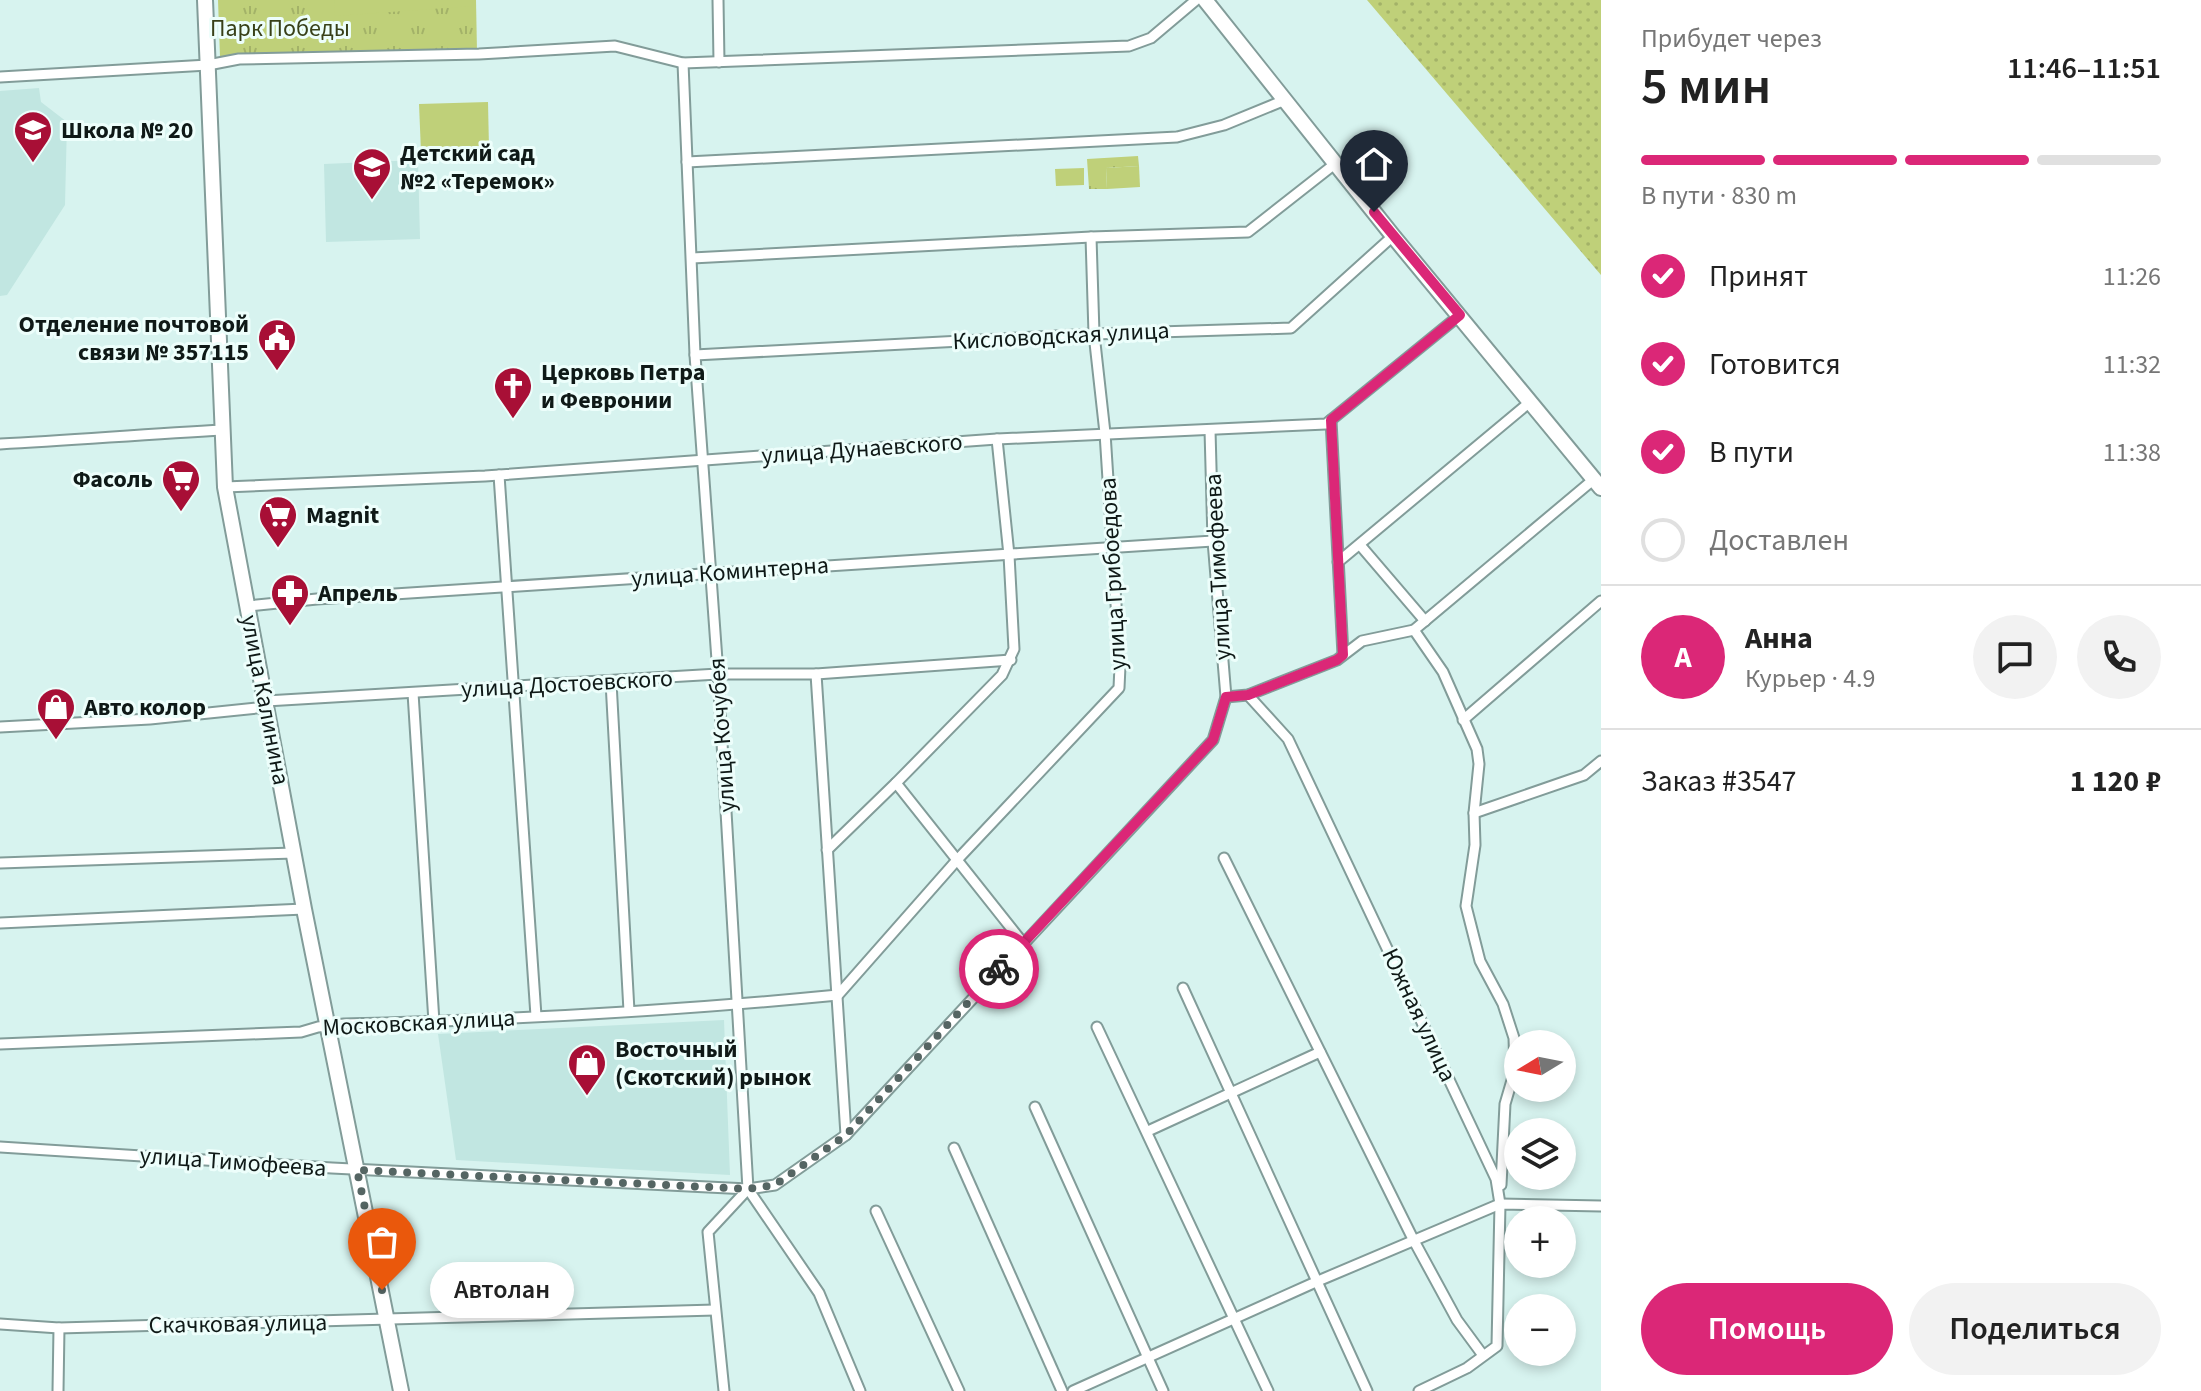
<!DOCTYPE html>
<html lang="ru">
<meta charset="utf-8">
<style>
:root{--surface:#fff;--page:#f2f2f2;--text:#222;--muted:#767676;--line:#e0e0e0;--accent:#db2777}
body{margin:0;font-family:"Source Sans 3",sans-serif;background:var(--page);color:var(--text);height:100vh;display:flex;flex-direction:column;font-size:30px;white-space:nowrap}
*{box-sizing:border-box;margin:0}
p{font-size:26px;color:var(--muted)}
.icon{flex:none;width:44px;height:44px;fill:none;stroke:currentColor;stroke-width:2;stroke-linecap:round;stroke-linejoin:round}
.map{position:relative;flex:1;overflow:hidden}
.sheet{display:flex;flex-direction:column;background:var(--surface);width:600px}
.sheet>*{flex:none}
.needle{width:52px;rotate:260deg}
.buttons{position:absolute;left:1504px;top:1030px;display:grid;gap:16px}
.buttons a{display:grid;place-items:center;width:72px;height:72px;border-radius:50%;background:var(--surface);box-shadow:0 4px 12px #0003;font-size:40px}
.pin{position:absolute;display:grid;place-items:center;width:68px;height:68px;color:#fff;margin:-82px -34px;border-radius:50% 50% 50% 0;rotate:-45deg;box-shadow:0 0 8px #0007}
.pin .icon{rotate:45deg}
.courier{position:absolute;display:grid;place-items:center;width:80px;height:80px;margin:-40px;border:6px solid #db2777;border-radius:50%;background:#fff;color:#222;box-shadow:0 2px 10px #0007}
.bubble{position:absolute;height:56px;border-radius:28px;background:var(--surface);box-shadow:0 4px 12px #0003;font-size:26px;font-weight:600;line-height:56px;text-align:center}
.summary em{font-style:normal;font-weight:600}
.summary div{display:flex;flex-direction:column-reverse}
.summary{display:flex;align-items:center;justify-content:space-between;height:136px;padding:0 40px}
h1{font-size:52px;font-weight:600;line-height:60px}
.bar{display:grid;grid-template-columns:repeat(4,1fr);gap:12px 8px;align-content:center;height:96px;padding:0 40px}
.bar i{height:10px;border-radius:6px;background:var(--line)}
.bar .current{background:var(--accent)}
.bar p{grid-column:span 4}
.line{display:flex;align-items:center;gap:20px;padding:0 40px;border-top:2px solid var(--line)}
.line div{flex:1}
.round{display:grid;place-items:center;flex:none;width:84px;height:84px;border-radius:42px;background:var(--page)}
ol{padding:0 40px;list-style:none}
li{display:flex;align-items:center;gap:24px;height:88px}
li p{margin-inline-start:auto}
li .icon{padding:8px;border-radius:50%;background:var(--accent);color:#fff;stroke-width:4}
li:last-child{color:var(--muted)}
li i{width:44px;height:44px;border:4px solid var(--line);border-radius:50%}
.action{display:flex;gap:16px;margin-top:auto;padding:16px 40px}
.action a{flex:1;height:92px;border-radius:48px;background:var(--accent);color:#fff;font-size:32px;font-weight:600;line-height:92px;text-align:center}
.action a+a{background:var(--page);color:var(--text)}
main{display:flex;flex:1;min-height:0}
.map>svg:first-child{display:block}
</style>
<main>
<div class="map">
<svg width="1601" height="1391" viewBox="0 0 1601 1391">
<defs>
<pattern id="grass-dots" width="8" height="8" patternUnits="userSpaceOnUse" patternTransform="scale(2)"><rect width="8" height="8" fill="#bfd079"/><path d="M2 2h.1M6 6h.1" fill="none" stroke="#a3b268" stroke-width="1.8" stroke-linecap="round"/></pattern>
<pattern id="park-tufts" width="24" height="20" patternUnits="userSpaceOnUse" patternTransform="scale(2)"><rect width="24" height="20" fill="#bfd079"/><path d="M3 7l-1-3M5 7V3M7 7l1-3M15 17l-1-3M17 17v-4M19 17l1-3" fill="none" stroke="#a3b268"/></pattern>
</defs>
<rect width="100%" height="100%" fill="#d7f3ef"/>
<!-- built -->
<g fill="#c1e6e1">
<polygon points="39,88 41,102 67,122 65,205 7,295 0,296 0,91"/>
<polygon points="418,160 420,239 326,242 324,164"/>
<polygon points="724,1020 730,1175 456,1160 438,1034"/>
</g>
<!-- grass -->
<polygon fill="url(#grass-dots)" points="1367,0 1601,0 1601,275"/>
<!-- park -->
<g fill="url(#park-tufts)">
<polygon points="218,0 476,0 477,52 220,57"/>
<polygon points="1138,156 1139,166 1106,168 1107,189 1089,189 1087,159"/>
</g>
<!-- pitch -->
<g fill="#bfd079">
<polygon points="334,0 472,0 473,6 335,16"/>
<polygon points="488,102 489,149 421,152 419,104"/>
<polygon points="1139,166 1140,187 1107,189 1106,168"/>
<polygon points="1084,168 1084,185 1056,186 1055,169"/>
</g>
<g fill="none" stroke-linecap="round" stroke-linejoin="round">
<!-- minor casing -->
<g stroke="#829c99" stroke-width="13">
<g id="minor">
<polyline points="718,0 719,62"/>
<polyline points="683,63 695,355 718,674 748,1189 708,1232 724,1391"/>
<polyline points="0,77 208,65 239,59 479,54 615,46 683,63 1129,46 1151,38 1196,0"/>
<polyline points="687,162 1177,137 1224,125 1285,100"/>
<polyline points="692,258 1091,237 1248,232 1336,163"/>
<polyline points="695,355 1094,334 1291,328 1393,236"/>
<polyline points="1331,420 1343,655"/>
<path d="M 0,444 C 74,440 148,434 223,430"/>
<polyline points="499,475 536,1016"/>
<polyline points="225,487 485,476 997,439 1326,424 1460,315"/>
<polyline points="1360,545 1425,621"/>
<polyline points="1338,562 1530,402"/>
<polyline points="248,606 317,599 1213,541"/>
<polyline points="1414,630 1443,672 1477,749 1479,764 1474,813 1475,845 1466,906 1480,961 1503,1004 1514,1038 1515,1070 1505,1104 1501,1185"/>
<polyline points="816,674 846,1135"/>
<polyline points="611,682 629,1011"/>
<polyline points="413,693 434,1022"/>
<polyline points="1248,695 1288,739 1496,1179 1500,1204 1497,1346 1467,1368 1419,1391"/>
<polyline points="1226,697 1248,695 1337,660 1362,641 1414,630 1593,480"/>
<polyline points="266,701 718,674 816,674 1011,660"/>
<polyline points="1463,720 1601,601"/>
<polyline points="0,727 150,719 267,707"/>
<polyline points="896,783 1023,943"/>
<polyline points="1474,813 1584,775 1601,761"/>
<polyline points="827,850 896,783 1002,675 1014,649 1009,555 997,439"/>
<polyline points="1224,858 1413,1239 1457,1320 1482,1354"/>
<polyline points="0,863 294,853"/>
<polyline points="0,923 304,909"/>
<polyline points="1183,988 1367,1391"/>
<polyline points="1097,1027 1268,1391"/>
<path d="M 0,1044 L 301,1032 L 318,1027 L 344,1024 C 509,1020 674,1011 838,995 L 957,860 L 1119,688 L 1120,666 L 1105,433 L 1094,334 L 1091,237"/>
<polyline points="1035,1107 1163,1391"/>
<polyline points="1148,1131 1320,1052"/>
<polyline points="0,1147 332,1168 748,1189 775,1185 846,1135 1213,740 1226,697 1213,541 1210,430"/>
<polyline points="954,1148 1062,1391"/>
<polyline points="748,1189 819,1293 860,1391"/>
<polyline points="876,1211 959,1391"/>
<polyline points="0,1324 59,1328 715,1310"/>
<polyline points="58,1391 59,1328"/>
<polyline points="1073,1391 1318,1281 1500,1204 1601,1206"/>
</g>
</g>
<!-- secondary casing -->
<g stroke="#829c99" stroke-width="18">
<g id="secondary">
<polyline points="205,0 225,487 304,909 401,1391"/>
<polyline points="1205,0 1393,236 1601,488"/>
</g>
</g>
<!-- minor -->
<use href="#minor" stroke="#fff" stroke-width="9"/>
<!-- secondary -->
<use href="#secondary" stroke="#fff" stroke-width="14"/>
</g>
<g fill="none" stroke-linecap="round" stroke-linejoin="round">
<!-- done -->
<polyline stroke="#556563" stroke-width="8" stroke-dasharray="0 14.4" points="382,1290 357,1170 748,1189 775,1185 846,1135 999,969"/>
<!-- route -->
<polyline stroke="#db2777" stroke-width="10" points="999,969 1213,740 1226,697 1248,695 1337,660 1343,655 1331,420 1460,315 1374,212"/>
</g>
<!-- icons -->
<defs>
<g id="school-pin" transform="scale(2)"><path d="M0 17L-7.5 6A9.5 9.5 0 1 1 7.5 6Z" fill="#a80f36" stroke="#edfefb"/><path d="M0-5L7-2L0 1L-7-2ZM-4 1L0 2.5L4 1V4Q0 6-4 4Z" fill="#fff"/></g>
<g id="civic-pin" transform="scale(2)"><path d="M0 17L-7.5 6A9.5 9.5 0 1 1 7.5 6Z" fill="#a80f36" stroke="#edfefb"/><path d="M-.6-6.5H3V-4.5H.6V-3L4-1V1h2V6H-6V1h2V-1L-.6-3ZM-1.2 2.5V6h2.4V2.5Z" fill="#fff"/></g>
<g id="church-pin" transform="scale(2)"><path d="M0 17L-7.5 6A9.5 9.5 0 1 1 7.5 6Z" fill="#a80f36" stroke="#edfefb"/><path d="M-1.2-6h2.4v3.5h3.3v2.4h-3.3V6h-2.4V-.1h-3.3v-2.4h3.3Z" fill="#fff"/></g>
<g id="supermarket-pin" transform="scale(2)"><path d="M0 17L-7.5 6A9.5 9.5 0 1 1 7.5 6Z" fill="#a80f36" stroke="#edfefb"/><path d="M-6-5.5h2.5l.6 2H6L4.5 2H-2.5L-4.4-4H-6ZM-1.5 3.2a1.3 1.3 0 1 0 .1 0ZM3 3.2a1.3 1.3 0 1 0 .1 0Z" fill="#fff"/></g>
<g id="pharmacy-pin" transform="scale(2)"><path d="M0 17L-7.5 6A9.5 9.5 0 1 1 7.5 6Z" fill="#a80f36" stroke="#edfefb"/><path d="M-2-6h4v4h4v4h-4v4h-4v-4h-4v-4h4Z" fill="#fff"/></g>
<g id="shop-pin" transform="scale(2)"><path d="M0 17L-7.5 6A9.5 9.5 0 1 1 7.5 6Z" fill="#a80f36" stroke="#edfefb"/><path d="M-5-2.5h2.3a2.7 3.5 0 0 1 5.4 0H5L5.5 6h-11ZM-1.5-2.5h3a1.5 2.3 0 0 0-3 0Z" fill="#fff"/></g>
</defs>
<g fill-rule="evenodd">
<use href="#school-pin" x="33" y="130"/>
<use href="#school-pin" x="372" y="167"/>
<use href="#civic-pin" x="277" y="338"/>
<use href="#church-pin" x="513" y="386"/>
<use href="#supermarket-pin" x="181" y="479"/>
<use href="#supermarket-pin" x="278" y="515"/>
<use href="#pharmacy-pin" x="290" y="593"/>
<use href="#shop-pin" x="56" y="707"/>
<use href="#shop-pin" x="587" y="1063"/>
</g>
<g text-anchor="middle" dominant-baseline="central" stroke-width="6" stroke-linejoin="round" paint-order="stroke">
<!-- park labels -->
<g font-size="24" fill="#384018" stroke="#edfefb">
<text x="280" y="28">Парк Победы</text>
</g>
<!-- poi labels -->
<g font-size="24" font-weight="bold" fill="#0f1917" stroke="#edfefb" text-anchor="start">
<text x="61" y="130">Школа № 20</text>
<text x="400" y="153">Детский сад<tspan x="400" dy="28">№2 «Теремок»</tspan></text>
<text x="249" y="324" text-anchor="end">Отделение почтовой<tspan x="249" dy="28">связи № 357115</tspan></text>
<text x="541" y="372">Церковь Петра<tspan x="541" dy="28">и Февронии</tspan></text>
<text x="153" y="479" text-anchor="end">Фасоль</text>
<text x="306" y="515">Magnit</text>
<text x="318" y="593">Апрель</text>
<text x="84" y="707">Авто колор</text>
<text x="615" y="1049">Восточный<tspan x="615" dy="28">(Скотский) рынок</tspan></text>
</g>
<!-- street labels -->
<g font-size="24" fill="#0f1917" stroke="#edfefb">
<text transform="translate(1061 336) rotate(-3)">Кисловодская улица</text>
<text transform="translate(862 449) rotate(-4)">улица Дунаевского</text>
<text transform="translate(1218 567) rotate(-93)">улица Тимофеева</text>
<text transform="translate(730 572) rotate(-4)">улица Коминтерна</text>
<text transform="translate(1113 574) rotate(-93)">улица Грибоедова</text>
<text transform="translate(567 684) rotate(-3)">улица Достоевского</text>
<text transform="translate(265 700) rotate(79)">улица Калинина</text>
<text transform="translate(722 735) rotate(-94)">улица Кочубея</text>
<text transform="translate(1419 1015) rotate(65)">Южная улица</text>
<text transform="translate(419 1023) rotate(-3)">Московская улица</text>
<text transform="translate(233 1162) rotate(4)">улица Тимофеева</text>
<text transform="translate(238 1324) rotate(-1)">Скачковая улица</text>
</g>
</g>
</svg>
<div class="buttons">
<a><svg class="needle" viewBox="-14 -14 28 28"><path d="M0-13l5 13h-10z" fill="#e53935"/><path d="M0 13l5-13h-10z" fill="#767676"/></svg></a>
<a><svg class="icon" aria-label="layers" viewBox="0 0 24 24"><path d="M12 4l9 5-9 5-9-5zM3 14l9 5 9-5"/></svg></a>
<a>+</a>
<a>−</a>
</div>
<div class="pin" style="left:382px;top:1290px;background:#ea580c"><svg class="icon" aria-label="bag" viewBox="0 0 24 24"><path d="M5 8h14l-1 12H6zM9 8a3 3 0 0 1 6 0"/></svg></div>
<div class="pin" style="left:1374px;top:212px;background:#1f2937"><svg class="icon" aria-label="home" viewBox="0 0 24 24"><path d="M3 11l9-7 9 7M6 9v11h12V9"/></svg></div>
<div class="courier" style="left:999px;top:969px"><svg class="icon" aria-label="bike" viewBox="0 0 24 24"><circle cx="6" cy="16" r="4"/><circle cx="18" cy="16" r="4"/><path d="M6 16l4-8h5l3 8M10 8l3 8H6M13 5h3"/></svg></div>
<div class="bubble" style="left:430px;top:1262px;width:144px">Автолан</div>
</div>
<section class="sheet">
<div class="summary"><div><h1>5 мин</h1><p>Прибудет через</p></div><em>11:46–11:51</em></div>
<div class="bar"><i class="current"></i><i class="current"></i><i class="current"></i><i></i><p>В пути · 830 m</p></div>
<ol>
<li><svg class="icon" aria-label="check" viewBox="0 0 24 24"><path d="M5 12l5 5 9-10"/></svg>Принят<p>11:26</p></li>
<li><svg class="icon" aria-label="check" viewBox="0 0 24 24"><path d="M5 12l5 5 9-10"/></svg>Готовится<p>11:32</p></li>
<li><svg class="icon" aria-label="check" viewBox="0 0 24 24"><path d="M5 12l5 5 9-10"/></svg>В пути<p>11:38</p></li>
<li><i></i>Доставлен</li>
</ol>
<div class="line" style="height:144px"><b class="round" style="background:var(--accent);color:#fff">А</b><div><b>Анна</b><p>Курьер · 4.9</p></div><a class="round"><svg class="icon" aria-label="chat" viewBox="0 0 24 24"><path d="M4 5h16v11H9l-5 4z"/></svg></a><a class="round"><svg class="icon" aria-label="phone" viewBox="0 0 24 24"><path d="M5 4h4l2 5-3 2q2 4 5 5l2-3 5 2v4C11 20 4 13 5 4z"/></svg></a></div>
<div class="line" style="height:104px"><div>Заказ #3547</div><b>1 120 ₽</b></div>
<div class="action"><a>Помощь</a><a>Поделиться</a></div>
</section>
</main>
